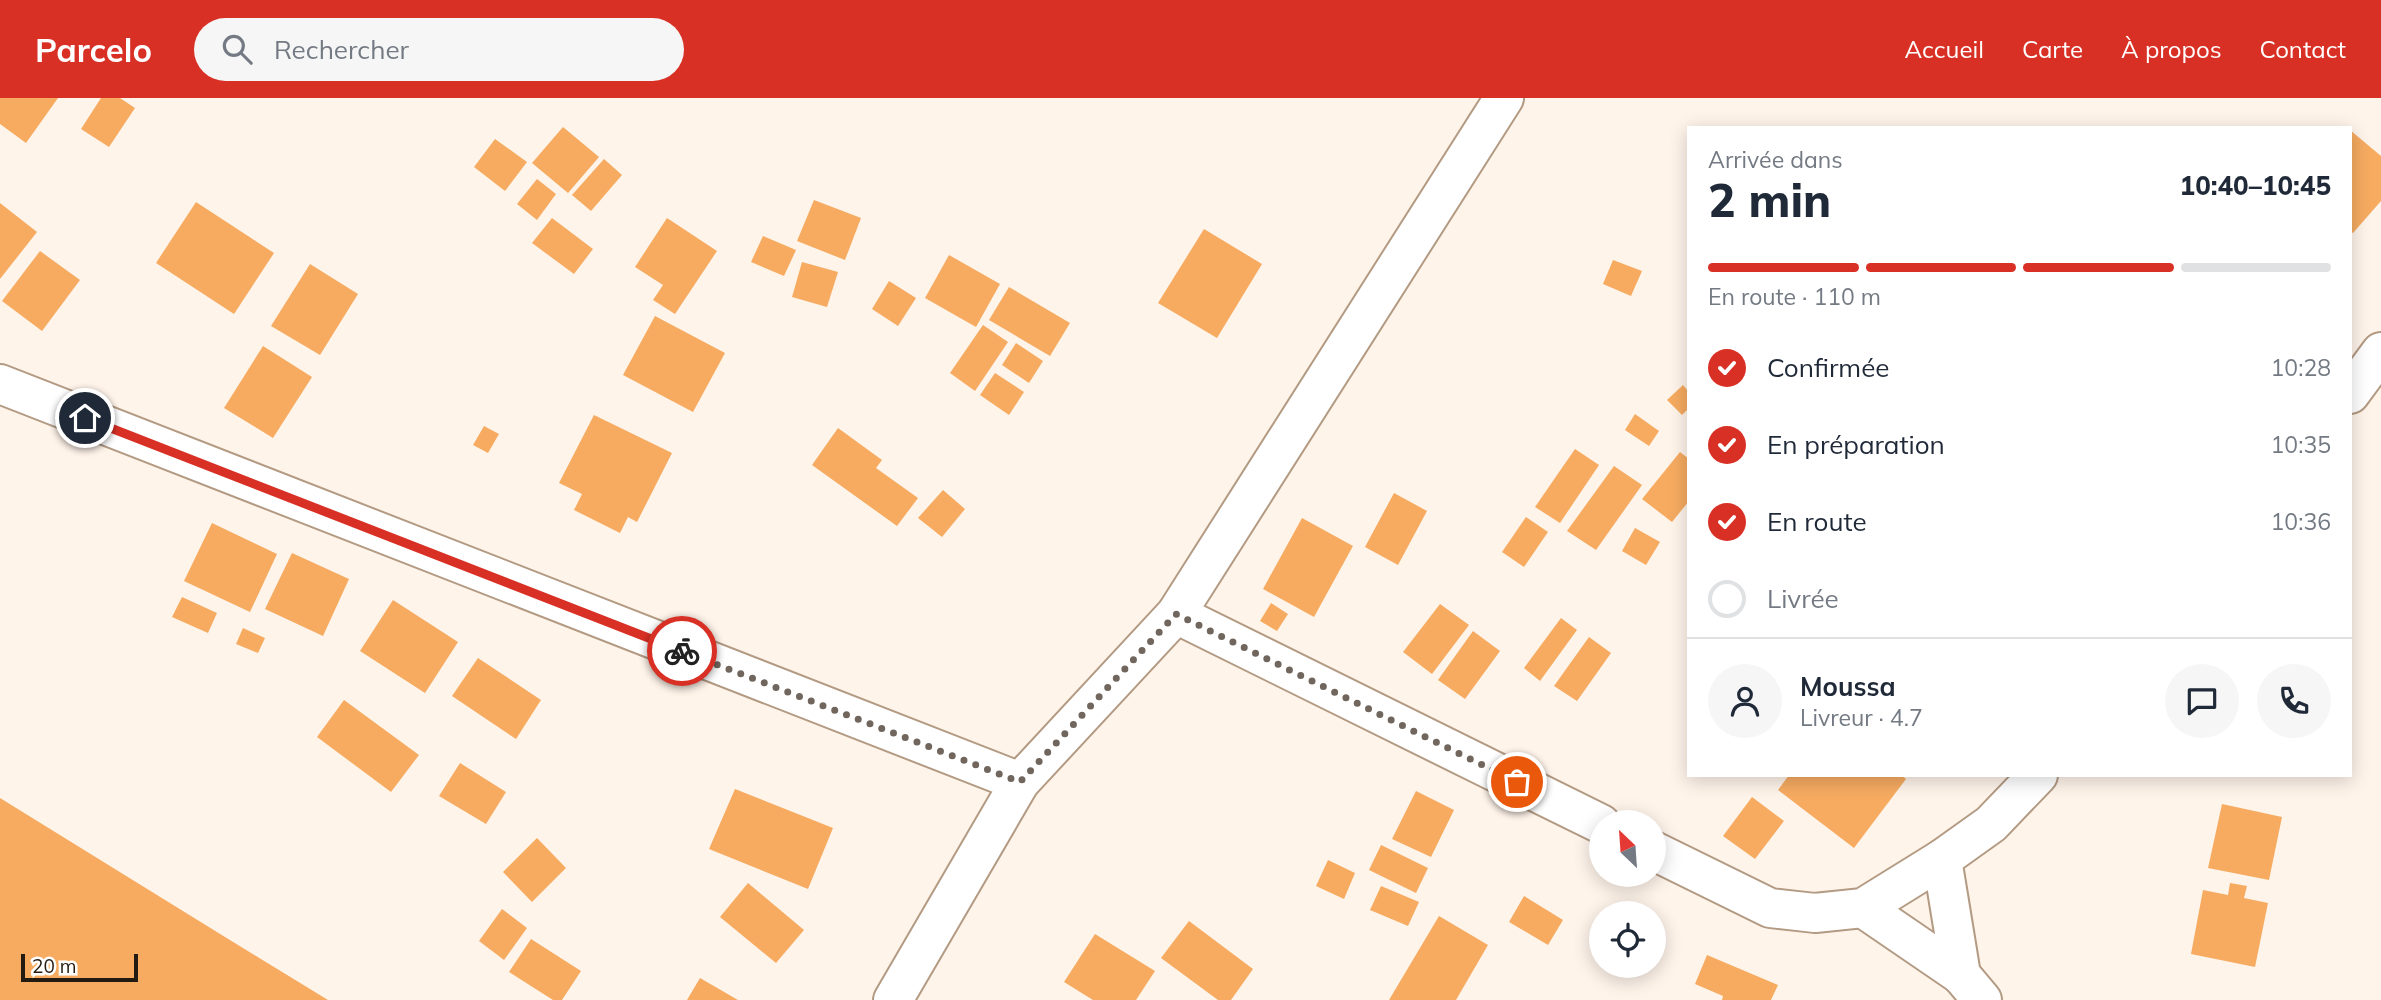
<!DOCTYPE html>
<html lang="fr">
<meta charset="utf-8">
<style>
:root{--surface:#fff;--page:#f6f6f7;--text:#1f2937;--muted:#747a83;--line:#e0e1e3;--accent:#d93025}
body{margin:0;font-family:Mulish,sans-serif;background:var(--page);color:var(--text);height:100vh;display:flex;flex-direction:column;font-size:26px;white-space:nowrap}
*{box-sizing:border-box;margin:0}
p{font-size:23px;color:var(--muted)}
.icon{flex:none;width:38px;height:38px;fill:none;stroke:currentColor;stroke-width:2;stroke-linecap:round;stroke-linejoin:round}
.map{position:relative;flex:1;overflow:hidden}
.drawer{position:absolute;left:1687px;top:28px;width:665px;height:651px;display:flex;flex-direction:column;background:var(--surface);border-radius:0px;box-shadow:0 4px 18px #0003}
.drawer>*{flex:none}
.needle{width:46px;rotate:335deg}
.buttons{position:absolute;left:1589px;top:712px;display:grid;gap:14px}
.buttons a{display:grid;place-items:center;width:77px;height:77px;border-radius:50%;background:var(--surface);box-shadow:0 4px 18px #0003;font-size:35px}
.scale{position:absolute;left:21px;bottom:18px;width:117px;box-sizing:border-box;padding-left:7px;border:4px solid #231a11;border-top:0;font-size:19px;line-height:24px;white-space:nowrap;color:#231a11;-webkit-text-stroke:5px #fff;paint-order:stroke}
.pin{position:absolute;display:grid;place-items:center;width:60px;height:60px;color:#fff;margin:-30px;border:4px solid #fff;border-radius:50%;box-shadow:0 2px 7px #0007}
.courier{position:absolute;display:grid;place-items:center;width:70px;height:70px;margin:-35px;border:5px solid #d93025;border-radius:50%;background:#fff;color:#222;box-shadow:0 2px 9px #0007}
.headline em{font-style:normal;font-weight:800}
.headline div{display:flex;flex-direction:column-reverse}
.headline{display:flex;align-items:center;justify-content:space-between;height:119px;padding:0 21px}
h1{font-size:46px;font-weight:800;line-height:52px}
.bar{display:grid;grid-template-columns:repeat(4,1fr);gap:10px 7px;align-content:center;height:84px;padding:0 21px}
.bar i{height:9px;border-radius:5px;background:var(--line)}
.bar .selected{background:var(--accent)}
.bar p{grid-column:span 4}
.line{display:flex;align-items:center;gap:18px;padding:0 21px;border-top:2px solid var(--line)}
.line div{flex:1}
.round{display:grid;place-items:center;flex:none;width:74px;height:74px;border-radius:37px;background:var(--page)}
ol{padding:0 21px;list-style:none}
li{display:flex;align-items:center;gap:21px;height:77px}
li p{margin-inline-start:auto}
li .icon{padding:7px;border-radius:50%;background:var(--accent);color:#fff;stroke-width:4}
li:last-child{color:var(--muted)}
li i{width:38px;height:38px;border:4px solid var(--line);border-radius:50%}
header{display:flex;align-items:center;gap:42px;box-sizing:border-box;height:98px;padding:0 35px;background:var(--accent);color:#fff}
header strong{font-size:33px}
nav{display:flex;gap:38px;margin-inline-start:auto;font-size:24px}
.search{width:490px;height:63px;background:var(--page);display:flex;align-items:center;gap:18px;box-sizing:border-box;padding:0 24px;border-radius:38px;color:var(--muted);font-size:26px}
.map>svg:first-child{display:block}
</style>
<header>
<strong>Parcelo</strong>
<div class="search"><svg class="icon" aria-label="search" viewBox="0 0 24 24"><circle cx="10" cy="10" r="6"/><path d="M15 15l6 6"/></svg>Rechercher</div>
<nav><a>Accueil</a><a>Carte</a><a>À propos</a><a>Contact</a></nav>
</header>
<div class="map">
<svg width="2381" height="902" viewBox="0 0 2381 902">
<rect width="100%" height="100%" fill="#fff4ea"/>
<!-- building -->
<g fill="#f6ab61">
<polygon points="0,0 58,0 26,45 0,26"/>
<polygon points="101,0 120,0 135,10 109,49 81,31"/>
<polygon points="563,29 599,59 568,95 532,65"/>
<polygon points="2350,32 2381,58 2381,103 2353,135 2350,133"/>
<polygon points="495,41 527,64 505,93 474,69"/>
<polygon points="604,61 622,77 591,113 572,97"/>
<polygon points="537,81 556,96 537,122 517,106"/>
<polygon points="814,102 861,120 845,162 797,143"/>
<polygon points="196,104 274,155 234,216 156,165"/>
<polygon points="0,105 37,134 0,181"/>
<polygon points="552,120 593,151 574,176 532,145"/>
<polygon points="667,120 717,153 675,216 653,202 663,187 635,169"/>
<polygon points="1204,131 1262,166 1217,240 1158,205"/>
<polygon points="763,138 796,152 784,178 751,164"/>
<polygon points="40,153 80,182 42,233 2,203"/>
<polygon points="949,157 1000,186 976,229 925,200"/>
<polygon points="1613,162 1642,173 1631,198 1603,186"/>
<polygon points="802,164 838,174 827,209 792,199"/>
<polygon points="310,166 358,196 320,257 271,228"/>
<polygon points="889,183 916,200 898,228 872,211"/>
<polygon points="1009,189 1070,225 1050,258 989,222"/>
<polygon points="655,218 725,255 693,314 623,277"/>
<polygon points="983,227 1008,244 975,293 950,275"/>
<polygon points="1016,245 1043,263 1029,285 1002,267"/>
<polygon points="263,248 312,279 273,340 224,310"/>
<polygon points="995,275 1024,294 1009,317 980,297"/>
<polygon points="1683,287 1689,294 1689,310 1682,317 1667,302"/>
<polygon points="1635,316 1659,333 1649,348 1625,332"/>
<polygon points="594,317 672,355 637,424 628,419 620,435 574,412 582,396 559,385"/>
<polygon points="484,328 499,336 488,355 473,347"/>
<polygon points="838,330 882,362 876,370 918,400 897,428 812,367"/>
<polygon points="1575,351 1599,367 1560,425 1535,409"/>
<polygon points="1680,354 1689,361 1689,403 1672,424 1642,401"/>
<polygon points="1614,368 1642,387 1596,452 1567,433"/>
<polygon points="943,392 965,411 942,439 918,420"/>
<polygon points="1394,395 1427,413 1398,467 1365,449"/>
<polygon points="1526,419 1548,434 1524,469 1502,454"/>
<polygon points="1302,420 1353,448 1314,519 1263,491"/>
<polygon points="212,425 277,456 250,514 184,483"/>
<polygon points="1635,430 1660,444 1646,467 1622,453"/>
<polygon points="292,455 349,481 323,538 265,511"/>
<polygon points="182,499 217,515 208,535 172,519"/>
<polygon points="393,502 458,544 425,595 360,553"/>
<polygon points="1271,505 1288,516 1277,533 1260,523"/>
<polygon points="1440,506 1469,527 1432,576 1403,554"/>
<polygon points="1561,520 1577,532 1540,583 1524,570"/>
<polygon points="243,530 265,540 258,555 236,546"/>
<polygon points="1473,533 1500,553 1465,601 1438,582"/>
<polygon points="1589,539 1611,555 1577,603 1554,588"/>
<polygon points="478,560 541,602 516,641 452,598"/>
<polygon points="344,602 419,657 391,694 317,639"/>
<polygon points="460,665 506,694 486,726 439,698"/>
<polygon points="1789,677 1901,677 1906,681 1854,750 1778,692"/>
<polygon points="735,691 833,730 808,791 709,751"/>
<polygon points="1416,693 1454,712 1431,759 1392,741"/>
<polygon points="1752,699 1784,723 1755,761 1723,738"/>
<polygon points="0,700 225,839 328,902 0,902"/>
<polygon points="2222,706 2282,719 2269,782 2208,770"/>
<polygon points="537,740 566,770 532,804 503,774"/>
<polygon points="1381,747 1428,770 1416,795 1369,772"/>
<polygon points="1328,762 1355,775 1344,801 1316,788"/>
<polygon points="748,785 804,832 776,865 720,819"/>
<polygon points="2230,785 2247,788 2244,800 2268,805 2255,869 2191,856 2203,792 2228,797"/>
<polygon points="1381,788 1419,804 1408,828 1370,812"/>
<polygon points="1524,798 1563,822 1548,847 1509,824"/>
<polygon points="502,811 527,830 504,862 479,843"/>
<polygon points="1439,818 1488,847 1456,902 1389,902"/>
<polygon points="1189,823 1253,871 1231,902 1218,902 1161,860"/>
<polygon points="1095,836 1155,873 1136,902 1093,902 1064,884"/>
<polygon points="531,841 581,873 562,902 553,902 509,874"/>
<polygon points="1707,857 1778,887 1771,902 1722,902 1723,898 1695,886"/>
<polygon points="700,880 738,902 687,902"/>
</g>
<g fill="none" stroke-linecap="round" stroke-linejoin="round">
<!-- minor casing -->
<g stroke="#b39a83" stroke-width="42">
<g id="minor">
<polyline points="0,286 1020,684"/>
<polyline points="2350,296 2381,254"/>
<polyline points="1176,516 1601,726"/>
<polyline points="1654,753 1770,810 1815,815 1863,810 1942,761 1991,726 2038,677"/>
<polyline points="1942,761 1961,877 1982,902"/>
<polyline points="1863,810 1961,877"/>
<polyline points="893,902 1020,684 1176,516 1504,0"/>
</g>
</g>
<!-- minor -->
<use href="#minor" stroke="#fff" stroke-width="38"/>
</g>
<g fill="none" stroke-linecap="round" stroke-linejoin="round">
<!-- done -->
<polyline stroke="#70665d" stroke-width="7" stroke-dasharray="0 12.6" points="682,553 1020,684 1176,516 1517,684"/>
<!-- route -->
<polyline stroke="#d93025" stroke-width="9" points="85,320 682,553"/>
</g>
</svg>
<div class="buttons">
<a><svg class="needle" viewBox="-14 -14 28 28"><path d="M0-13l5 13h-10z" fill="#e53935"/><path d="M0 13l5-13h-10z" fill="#747a83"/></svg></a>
<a><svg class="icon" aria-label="locate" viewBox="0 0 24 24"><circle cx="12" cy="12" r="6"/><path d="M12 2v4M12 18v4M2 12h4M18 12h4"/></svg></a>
</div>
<div class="scale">20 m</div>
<div class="pin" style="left:1517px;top:684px;background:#ea580c"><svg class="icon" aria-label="bag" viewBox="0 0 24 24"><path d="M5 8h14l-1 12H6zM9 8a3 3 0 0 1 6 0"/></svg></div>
<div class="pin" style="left:85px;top:320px;background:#1f2937"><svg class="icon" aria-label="home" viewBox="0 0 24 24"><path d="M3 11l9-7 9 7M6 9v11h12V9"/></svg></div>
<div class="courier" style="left:682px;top:553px"><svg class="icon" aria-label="bike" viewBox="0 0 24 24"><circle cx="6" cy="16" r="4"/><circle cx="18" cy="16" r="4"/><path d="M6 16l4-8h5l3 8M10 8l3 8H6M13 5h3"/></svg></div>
<section class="drawer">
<div class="headline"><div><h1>2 min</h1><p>Arrivée dans</p></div><em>10:40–10:45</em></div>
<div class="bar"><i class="selected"></i><i class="selected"></i><i class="selected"></i><i></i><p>En route · 110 m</p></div>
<ol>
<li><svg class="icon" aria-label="check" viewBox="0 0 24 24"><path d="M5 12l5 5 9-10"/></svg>Confirmée<p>10:28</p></li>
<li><svg class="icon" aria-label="check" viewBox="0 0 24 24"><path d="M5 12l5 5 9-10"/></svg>En préparation<p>10:35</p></li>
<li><svg class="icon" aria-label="check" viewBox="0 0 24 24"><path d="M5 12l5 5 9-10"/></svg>En route<p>10:36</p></li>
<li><i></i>Livrée</li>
</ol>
<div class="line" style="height:126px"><a class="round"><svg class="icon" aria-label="person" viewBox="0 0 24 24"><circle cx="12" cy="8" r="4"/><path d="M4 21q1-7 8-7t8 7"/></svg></a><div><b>Moussa</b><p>Livreur · 4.7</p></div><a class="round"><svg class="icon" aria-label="chat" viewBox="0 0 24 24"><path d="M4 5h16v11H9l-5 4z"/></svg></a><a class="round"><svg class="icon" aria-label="phone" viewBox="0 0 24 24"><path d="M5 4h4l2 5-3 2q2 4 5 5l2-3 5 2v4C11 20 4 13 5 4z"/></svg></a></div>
</section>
</div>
